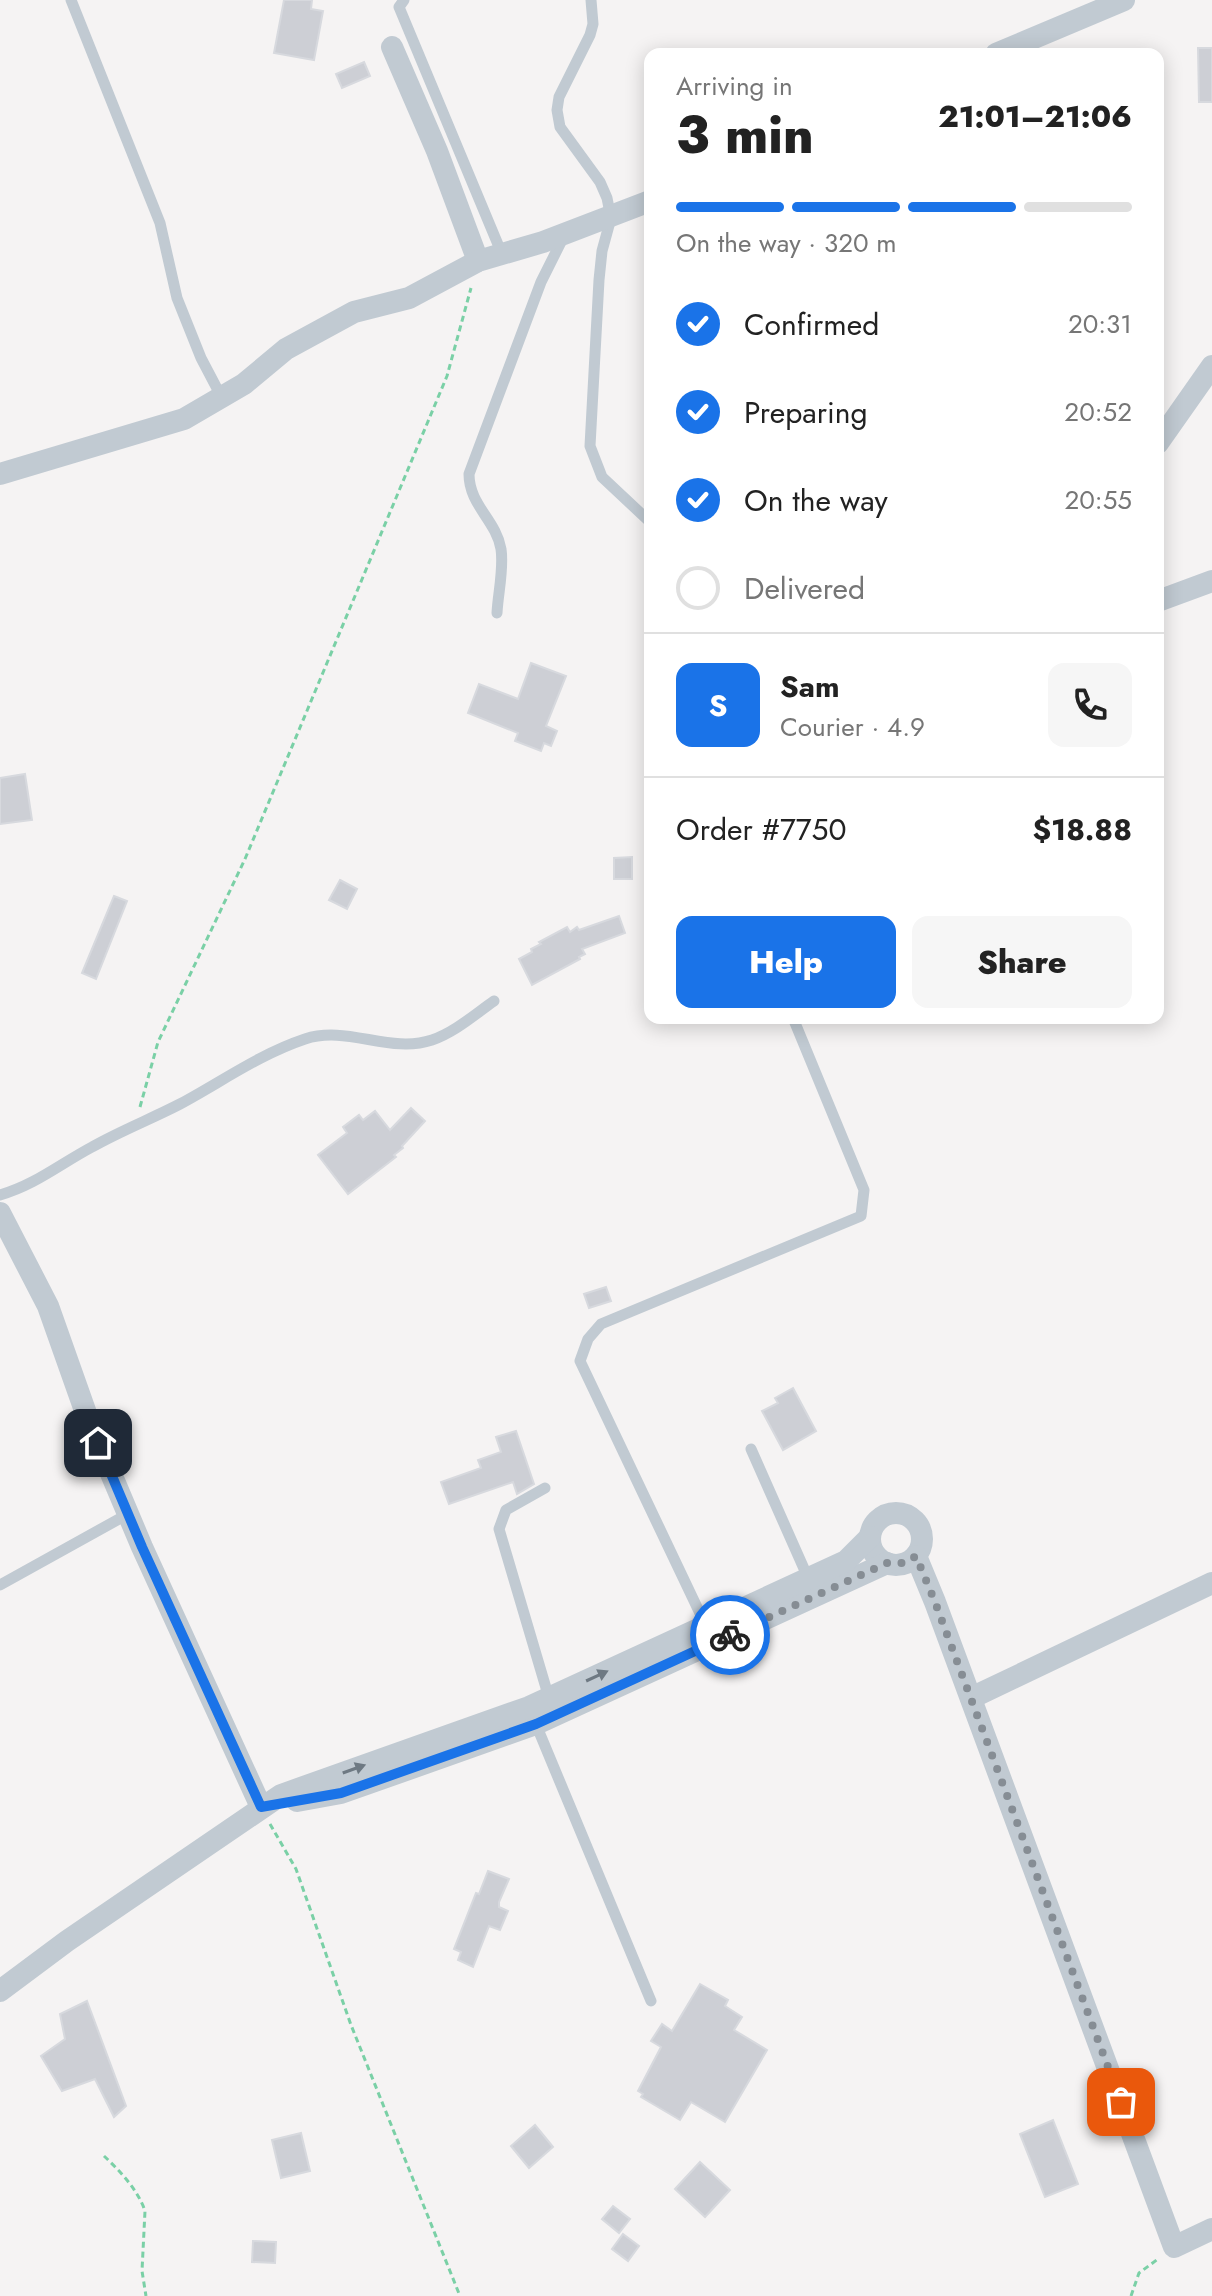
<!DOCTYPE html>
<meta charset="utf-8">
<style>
:root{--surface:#fff;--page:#f6f6f6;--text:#222;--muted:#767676;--line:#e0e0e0;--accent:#1a73e8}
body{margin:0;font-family:Jost,sans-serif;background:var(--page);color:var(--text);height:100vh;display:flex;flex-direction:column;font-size:30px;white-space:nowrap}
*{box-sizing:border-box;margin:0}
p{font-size:26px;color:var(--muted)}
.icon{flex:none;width:44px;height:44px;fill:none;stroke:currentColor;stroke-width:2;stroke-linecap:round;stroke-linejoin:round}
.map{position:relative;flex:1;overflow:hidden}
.side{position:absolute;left:644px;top:48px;width:520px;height:976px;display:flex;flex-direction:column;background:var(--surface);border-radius:16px;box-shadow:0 4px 20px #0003}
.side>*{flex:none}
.pin{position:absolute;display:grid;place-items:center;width:68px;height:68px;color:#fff;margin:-34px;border-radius:16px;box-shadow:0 4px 12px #0006}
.courier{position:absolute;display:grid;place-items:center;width:80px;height:80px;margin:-40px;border:6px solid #1a73e8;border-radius:50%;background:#fff;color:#222;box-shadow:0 2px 10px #0007}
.headline em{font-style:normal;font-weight:800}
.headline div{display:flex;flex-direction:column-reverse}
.headline{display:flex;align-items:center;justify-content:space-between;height:136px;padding:0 32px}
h1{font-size:52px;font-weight:800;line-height:60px}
.bar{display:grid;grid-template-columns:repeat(4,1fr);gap:12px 8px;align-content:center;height:96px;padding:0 32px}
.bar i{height:10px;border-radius:6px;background:var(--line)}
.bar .active{background:var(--accent)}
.bar p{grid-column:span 4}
.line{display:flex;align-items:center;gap:20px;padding:0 32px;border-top:2px solid var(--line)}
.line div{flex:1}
.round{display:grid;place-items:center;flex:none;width:84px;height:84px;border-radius:16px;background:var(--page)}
ol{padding:0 32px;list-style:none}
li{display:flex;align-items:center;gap:24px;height:88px}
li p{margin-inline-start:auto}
li .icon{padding:8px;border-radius:50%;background:var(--accent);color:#fff;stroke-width:4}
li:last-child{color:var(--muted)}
li i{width:44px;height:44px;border:4px solid var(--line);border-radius:50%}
.button{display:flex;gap:16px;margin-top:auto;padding:16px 32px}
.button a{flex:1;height:92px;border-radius:16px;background:var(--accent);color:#fff;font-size:32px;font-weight:800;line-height:92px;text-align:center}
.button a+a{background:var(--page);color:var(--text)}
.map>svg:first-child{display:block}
</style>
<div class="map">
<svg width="1212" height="2296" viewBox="0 0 1212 2296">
<rect width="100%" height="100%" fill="#f5f3f3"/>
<!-- building -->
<g fill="#cdcfd5" stroke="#d7d9de" stroke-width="2">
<polygon points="284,0 312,0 311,9 323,11 314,60 274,53"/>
<polygon points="1198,48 1212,48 1212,102 1199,102"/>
<polygon points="364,62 370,76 342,88 336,74"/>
<polygon points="531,663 566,676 546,726 557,731 551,746 544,743 541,751 515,741 518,733 468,713 479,684 518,699"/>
<polygon points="25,774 32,820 0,824 0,778"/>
<polygon points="632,857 632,879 614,879 614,858"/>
<polygon points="340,880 357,889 347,909 329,900"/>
<polygon points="114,896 127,901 96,979 82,973"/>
<polygon points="619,916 625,933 582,949 585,954 579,957 580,959 532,985 519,959 532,952 531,949 541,944 539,942 567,927 570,932 577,927 579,930"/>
<polygon points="411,1108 425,1121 402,1146 403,1148 394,1155 396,1157 348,1194 318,1155 347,1133 343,1127 359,1115 363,1120 375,1111 390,1130"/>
<polygon points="606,1287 611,1301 589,1308 584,1294"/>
<polygon points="793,1388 816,1431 783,1450 762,1411 778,1403 775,1398"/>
<polygon points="516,1431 534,1484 517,1494 513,1482 449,1504 441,1482 481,1468 478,1460 501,1452 496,1437"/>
<polygon points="488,1871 509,1879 499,1902 499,1907 508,1911 500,1930 489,1926 473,1967 458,1960 461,1952 454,1949 476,1893 479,1894"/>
<polygon points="700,1984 728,2000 725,2006 742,2017 734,2030 767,2050 725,2122 691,2102 680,2120 641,2097 643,2094 638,2091 661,2047 651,2041 662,2024 672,2031"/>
<polygon points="87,2001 126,2106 114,2117 95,2079 62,2091 41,2056 65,2039 60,2014"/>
<polygon points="1053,2120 1078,2184 1045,2197 1020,2134"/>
<polygon points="535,2125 553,2147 529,2168 511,2146"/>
<polygon points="301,2133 310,2171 281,2178 272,2140"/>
<polygon points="700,2162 730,2190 705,2217 675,2189"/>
<polygon points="613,2206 630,2219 619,2233 602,2219"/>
<polygon points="623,2234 639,2246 628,2261 612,2249"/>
<polygon points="253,2241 276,2242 275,2263 252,2262"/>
</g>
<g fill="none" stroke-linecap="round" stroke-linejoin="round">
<!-- path -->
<g stroke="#7ad0a6" stroke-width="3" stroke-dasharray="6 4" stroke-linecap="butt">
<polyline points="140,1107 158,1042 245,859 447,376 471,288"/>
<polyline points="270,1824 296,1869 351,2025 460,2296"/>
<path d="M 104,2156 C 120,2171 138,2190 145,2211 L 142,2271 L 146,2296"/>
<polyline points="1131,2296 1139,2273 1158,2259"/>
</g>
<!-- lane -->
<g stroke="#c1cad2" stroke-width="11">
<polyline points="71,0 160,223 177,298 201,358 222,398"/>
<polyline points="404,0 399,7 502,254"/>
<polyline points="591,0 593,24 590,35 559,97 557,110 560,127 600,182 607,198 611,218 602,251 599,280 590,446 602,477 650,522"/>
<path d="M 497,613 C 498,593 504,569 501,549 C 496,520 469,505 469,474 L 541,282 L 565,234"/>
<path d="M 0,1195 C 35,1185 60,1164 92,1147 C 120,1131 151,1119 180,1104 C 221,1082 260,1054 305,1039 C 347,1025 390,1054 432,1040 C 455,1032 474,1015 494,1001"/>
<polyline points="751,1449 809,1580"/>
<polyline points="545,1488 506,1510 499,1529 549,1698"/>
<polyline points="0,1585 128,1514"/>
<polyline points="706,1626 580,1361 588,1339 601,1324 861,1216 864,1190 793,1018"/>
<polyline points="535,1722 651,2001"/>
</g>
<!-- street -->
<g stroke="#c1cad2" stroke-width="22">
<polyline points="392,47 437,151 478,261"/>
<polyline points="996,54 1124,0"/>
<polyline points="1158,443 1212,366"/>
<polyline points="0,474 184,419 244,384 286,349 354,312 409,298 478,261 543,242 650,201"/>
<polyline points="1158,601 1212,581"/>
<polyline points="0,1213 48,1306 88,1419 142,1547 261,1807"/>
<circle cx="896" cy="1539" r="26"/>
<polyline points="916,1556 935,1602 1174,2247 1212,2229"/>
<polyline points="971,1698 1212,1583"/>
<polyline points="297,1801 341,1793 536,1724 887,1563"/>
<polyline points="0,1991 67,1941 281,1795 529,1707 846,1561 870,1537"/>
</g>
</g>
<!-- one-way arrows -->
<defs><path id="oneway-solid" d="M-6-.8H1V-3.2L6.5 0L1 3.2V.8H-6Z" transform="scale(2)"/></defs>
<g fill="#6e7983">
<use href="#oneway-solid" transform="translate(597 1676) rotate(-25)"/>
<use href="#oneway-solid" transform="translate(354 1769) rotate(-20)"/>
</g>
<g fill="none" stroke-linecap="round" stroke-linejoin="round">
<!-- done -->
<polyline stroke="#868d94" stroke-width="8" stroke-dasharray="0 14.4" points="730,1635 887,1563 906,1563 916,1556 935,1602 1121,2102"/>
<!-- route -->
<polyline stroke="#1a73e8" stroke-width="10" points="98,1443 142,1547 261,1807 341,1793 536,1724 730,1635"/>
</g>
</svg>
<div class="pin" style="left:1121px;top:2102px;background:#ea580c"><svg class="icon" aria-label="bag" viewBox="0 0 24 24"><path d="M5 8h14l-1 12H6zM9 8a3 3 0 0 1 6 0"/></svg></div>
<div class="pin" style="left:98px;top:1443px;background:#1f2937"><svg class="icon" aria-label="home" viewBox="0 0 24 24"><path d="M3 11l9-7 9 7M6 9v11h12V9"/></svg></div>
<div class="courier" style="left:730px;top:1635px"><svg class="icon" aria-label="bike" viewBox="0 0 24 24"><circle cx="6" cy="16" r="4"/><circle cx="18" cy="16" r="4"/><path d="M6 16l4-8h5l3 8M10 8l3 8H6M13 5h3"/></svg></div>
<section class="side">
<div class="headline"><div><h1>3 min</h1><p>Arriving in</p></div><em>21:01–21:06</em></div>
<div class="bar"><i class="active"></i><i class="active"></i><i class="active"></i><i></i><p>On the way · 320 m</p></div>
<ol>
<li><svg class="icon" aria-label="check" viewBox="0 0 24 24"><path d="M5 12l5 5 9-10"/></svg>Confirmed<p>20:31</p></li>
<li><svg class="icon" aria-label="check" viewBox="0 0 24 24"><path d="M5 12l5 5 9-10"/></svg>Preparing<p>20:52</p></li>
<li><svg class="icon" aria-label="check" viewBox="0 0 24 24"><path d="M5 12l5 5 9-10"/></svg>On the way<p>20:55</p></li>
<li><i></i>Delivered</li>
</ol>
<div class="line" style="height:144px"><b class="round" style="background:var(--accent);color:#fff">S</b><div><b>Sam</b><p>Courier · 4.9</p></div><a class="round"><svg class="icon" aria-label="phone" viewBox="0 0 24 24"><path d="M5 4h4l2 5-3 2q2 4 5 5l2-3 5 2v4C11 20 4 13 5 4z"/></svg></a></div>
<div class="line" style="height:104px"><div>Order #7750</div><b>$18.88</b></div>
<div class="button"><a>Help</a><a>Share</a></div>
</section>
</div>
